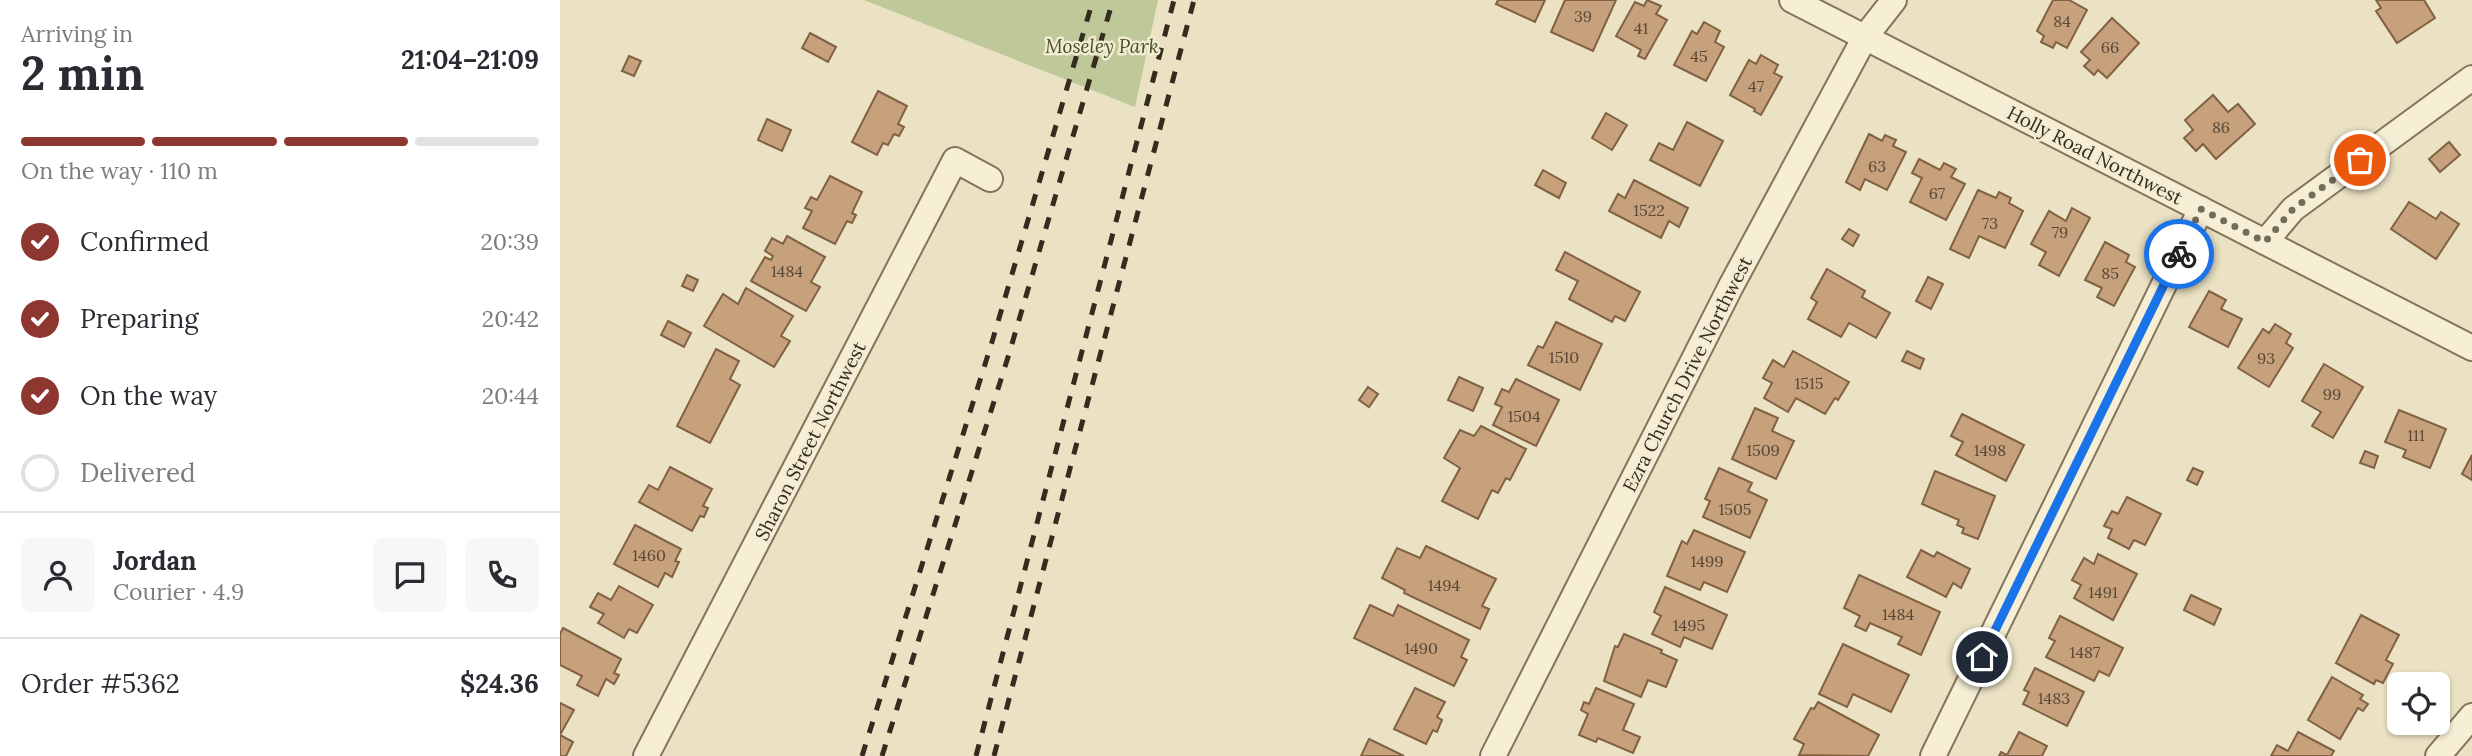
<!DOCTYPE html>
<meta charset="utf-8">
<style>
:root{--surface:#fff;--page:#f7f7f7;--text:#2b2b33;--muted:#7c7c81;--line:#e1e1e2;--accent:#8e3730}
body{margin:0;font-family:Lora,serif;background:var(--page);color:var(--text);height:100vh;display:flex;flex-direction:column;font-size:26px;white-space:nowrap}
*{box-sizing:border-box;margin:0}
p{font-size:23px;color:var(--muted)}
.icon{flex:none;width:38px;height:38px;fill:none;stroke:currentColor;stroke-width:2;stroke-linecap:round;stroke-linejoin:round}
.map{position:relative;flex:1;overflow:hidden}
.drawer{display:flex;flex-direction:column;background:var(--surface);width:560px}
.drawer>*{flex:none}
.fabs{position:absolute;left:1827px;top:672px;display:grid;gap:14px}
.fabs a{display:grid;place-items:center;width:63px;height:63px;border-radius:10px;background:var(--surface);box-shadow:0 2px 5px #0004;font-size:35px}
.pin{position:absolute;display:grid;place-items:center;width:60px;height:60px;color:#fff;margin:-30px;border:4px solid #fff;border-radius:50%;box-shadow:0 2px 7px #0007}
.courier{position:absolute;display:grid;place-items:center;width:70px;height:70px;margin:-35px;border:5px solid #1a73e8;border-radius:50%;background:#fff;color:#222;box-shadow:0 2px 9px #0007}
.summary em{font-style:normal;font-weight:700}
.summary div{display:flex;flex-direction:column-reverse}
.summary{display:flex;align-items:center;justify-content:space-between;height:119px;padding:0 21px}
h1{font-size:46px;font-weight:700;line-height:52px}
.bar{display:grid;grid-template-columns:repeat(4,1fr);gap:10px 7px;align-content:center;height:84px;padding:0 21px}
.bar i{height:9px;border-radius:5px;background:var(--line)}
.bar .selected{background:var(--accent)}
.bar p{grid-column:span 4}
.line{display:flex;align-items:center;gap:18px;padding:0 21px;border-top:2px solid var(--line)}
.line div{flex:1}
.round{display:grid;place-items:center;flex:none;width:74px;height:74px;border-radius:10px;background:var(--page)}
ol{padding:0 21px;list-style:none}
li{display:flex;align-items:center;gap:21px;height:77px}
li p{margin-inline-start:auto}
li .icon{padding:7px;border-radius:50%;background:var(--accent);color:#fff;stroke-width:4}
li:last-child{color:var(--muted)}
li i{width:38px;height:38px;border:4px solid var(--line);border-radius:50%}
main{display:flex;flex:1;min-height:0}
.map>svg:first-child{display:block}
</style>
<main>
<section class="drawer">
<div class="summary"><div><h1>2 min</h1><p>Arriving in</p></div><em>21:04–21:09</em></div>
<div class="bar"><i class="selected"></i><i class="selected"></i><i class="selected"></i><i></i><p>On the way · 110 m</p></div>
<ol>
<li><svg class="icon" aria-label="check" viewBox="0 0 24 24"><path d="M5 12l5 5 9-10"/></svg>Confirmed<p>20:39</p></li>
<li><svg class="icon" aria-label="check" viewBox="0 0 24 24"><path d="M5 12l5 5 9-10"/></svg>Preparing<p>20:42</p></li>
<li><svg class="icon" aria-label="check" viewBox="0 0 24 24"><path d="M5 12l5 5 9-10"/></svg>On the way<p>20:44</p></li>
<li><i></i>Delivered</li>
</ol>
<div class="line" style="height:126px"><a class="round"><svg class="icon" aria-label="person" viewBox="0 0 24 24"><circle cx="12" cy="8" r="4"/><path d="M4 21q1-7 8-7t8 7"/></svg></a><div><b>Jordan</b><p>Courier · 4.9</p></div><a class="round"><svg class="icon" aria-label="chat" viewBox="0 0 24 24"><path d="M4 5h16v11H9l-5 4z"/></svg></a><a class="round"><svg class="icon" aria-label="phone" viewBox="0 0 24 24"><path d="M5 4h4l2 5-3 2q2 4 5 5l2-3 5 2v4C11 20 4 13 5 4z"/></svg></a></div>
<div class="line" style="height:91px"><div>Order #5362</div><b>$24.36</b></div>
</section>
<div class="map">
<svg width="1912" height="756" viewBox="0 0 1912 756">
<rect width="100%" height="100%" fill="#ebe2c4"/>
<!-- green -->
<polygon fill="#bec899" points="304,0 598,0 575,107"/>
<!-- building -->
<g fill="#c6a17c" stroke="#816143" stroke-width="2">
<polygon points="938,0 985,0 975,22 936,4"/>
<polygon points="1005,0 1056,0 1033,51 991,32"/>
<polygon points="1087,0 1101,6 1096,14 1107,20 1085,59 1078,56 1081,50 1056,36 1075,2 1084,6"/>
<polygon points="1493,0 1509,0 1527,10 1507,48 1496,42 1493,48 1481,42 1484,36 1477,31"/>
<polygon points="1816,0 1864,0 1875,18 1837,43 1816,11 1821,8"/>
<polygon points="1552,18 1579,43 1547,78 1538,70 1534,75 1524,66 1530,60 1521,52"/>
<polygon points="1144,22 1160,31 1155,42 1164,47 1146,81 1114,65 1132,31 1137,34"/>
<polygon points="250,33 276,47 268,62 242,48"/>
<polygon points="1201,55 1218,65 1214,73 1222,77 1201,115 1194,111 1195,109 1170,95 1189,60 1196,64"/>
<polygon points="69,56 81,61 74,76 62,71"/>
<polygon points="318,91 347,106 338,124 344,127 339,136 334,134 328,145 323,143 317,155 292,142"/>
<polygon points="1653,95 1668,112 1678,104 1695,124 1656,159 1643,144 1636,151 1624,138 1633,130 1625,120"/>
<polygon points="1046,113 1067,125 1052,150 1032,138"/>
<polygon points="207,119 231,130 222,151 198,140"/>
<polygon points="1127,122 1163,141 1140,186 1090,160 1099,143 1113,150"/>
<polygon points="1309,134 1322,141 1325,135 1336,140 1333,146 1346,152 1327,190 1305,179 1300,190 1286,182"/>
<polygon points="1889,142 1900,155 1880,172 1869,159"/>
<polygon points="1359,159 1380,170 1384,163 1396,169 1391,177 1405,184 1386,220 1350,202 1362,178 1352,173"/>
<polygon points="983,170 1006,183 999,198 975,185"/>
<polygon points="270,176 302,192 292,213 296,215 292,223 287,221 275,244 243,228 252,211 245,208 251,197 257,200"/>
<polygon points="1074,180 1128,208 1119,227 1109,221 1101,238 1049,211 1058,194 1065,198"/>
<polygon points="1418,190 1436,198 1439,192 1451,198 1449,203 1463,211 1445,248 1419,236 1409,258 1390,249"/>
<polygon points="1849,202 1876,219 1881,212 1899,224 1876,259 1831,229"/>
<polygon points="1512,208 1530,218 1499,276 1479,265 1486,252 1471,244 1489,211 1506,221"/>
<polygon points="1289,229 1299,235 1293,246 1282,239"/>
<polygon points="227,236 265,257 251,282 260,287 246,311 191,281 205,257 211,260 213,256 205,251 212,238 223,244"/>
<polygon points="1545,242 1569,255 1566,262 1575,267 1554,306 1537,297 1542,288 1525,280"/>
<polygon points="1005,252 1080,292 1065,321 1055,316 1052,322 1009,299 1018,281 996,270"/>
<polygon points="1267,269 1305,291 1302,297 1330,313 1316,338 1289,323 1281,337 1248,319 1257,302 1251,298"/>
<polygon points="127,275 138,280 133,291 122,286"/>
<polygon points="1368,277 1383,284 1371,309 1356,301"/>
<polygon points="186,288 233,316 221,336 230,341 214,367 144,326 163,294 178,304"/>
<polygon points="1649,291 1666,300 1661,309 1682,319 1668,347 1629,327"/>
<polygon points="108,321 131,333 124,347 101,335"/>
<polygon points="996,322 1042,344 1020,390 968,365 978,346 983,348"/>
<polygon points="1715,324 1731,334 1726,343 1733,348 1709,387 1678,368 1703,329 1709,333"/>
<polygon points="156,349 179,361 170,379 180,385 150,443 117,426"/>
<polygon points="1233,351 1289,382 1278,400 1275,398 1265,414 1236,398 1228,412 1204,398 1212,383 1203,378 1213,360 1224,367"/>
<polygon points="1347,351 1364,359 1360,369 1342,361"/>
<polygon points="1764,364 1803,387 1773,438 1752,426 1761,412 1742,401"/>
<polygon points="899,377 923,388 913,411 888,400"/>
<polygon points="956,379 999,400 976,446 933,425 942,407 935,404 942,389 949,392"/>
<polygon points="808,387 818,394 809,407 799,400"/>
<polygon points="1195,408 1218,418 1212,431 1234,441 1216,479 1172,459"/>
<polygon points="1839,410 1886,429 1870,468 1843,457 1846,450 1825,442"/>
<polygon points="1402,414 1464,445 1446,481 1396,455 1403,442 1391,436"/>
<polygon points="921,426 966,449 950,480 946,478 938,493 932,490 918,519 882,501 900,468 884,458 900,430 914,436"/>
<polygon points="1805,451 1818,456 1814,468 1800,463"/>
<polygon points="1912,455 1912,480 1902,474"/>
<polygon points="110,467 152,489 143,506 148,508 144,517 140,516 132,531 79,502 89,485 98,490"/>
<polygon points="1159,468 1192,483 1188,491 1207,500 1190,538 1143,517 1150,501 1145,499"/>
<polygon points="1633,468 1643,472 1637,485 1627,480"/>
<polygon points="1375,471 1435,496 1418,539 1402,533 1404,528 1397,525 1399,520 1362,504"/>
<polygon points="1567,497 1601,514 1585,545 1574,540 1569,549 1548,538 1552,529 1544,526 1552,511 1558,514"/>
<polygon points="75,525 121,549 115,561 119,562 112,577 105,573 98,587 54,564"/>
<polygon points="1134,530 1185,552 1167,592 1144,582 1140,590 1107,576 1122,541 1127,544"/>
<polygon points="866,546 936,579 922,606 929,609 920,629 844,593 845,590 822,578 837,548 860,558"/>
<polygon points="1361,550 1374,557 1377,552 1410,569 1401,588 1393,583 1386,597 1347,577"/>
<polygon points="1538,554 1577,574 1553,620 1514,598 1521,585 1512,580 1524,558 1534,564"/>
<polygon points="1299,575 1380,612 1361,655 1338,644 1342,637 1310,623 1306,631 1295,626 1300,616 1284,608"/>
<polygon points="59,586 93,605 77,633 69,629 64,638 38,623 44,614 30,607 38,593 51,600"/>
<polygon points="1105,587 1167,615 1152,649 1124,637 1120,647 1092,634 1101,616 1094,612"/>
<polygon points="1631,595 1661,609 1654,625 1624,610"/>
<polygon points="810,605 833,616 838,605 909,640 901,657 907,660 894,686 794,638"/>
<polygon points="1801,615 1839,635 1826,660 1833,664 1823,683 1816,680 1814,684 1776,663"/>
<polygon points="1500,616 1563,648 1549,676 1539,671 1534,681 1486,657 1495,641 1489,638"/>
<polygon points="3,628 61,659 54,673 59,675 54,684 46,679 38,696 17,685 22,676 0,665 0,634"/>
<polygon points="1064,634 1102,650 1101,653 1117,660 1106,687 1088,680 1081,697 1044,681 1055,646 1058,647"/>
<polygon points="1283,644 1349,675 1331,712 1293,694 1287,707 1259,694"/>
<polygon points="1475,668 1524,692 1507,726 1463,704 1469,692 1464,690"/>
<polygon points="1772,677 1803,695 1800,699 1808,704 1803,711 1798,708 1780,739 1748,720"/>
<polygon points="855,688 885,702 877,717 882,720 877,732 873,730 866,744 834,729"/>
<polygon points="1036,688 1074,704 1063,730 1080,737 1073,753 1038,738 1036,742 1019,735 1028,714 1021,710 1024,702 1029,704"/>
<polygon points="1258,702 1319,735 1308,756 1239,755 1244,744 1234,739 1251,708 1254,709"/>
<polygon points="0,703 14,710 0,735 13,742 6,756 0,756"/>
<polygon points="1459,732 1487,746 1482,756 1439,756 1441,752 1447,755"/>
<polygon points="1738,732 1774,751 1771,756 1711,756 1717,745 1728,751"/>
<polygon points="809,739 844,756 801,756"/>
</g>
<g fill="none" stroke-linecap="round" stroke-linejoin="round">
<!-- street casing -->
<g stroke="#84745c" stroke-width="28">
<g id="street">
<polyline points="1232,0 1912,348"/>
<polyline points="1705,242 1733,209 1912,78"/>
<polyline points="86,756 395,160 430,179"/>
<polyline points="933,756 1171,286 1305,37 1334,0"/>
<polyline points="1373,756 1641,209"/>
<polyline points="1878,756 1912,716"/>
</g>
</g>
<!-- street -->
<use href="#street" stroke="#f6efd6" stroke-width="24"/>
<!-- rail -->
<g stroke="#352b1f" stroke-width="5" stroke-dasharray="12 12" stroke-linecap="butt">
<polyline points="302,756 432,342 533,0"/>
<polyline points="322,756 449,354 553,0"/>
<polyline points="416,756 614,0"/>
<polyline points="434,756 634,0"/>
</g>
</g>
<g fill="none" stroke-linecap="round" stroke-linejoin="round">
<!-- done -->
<polyline stroke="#756b59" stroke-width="7" stroke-dasharray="0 12.6" points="1619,254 1641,209 1705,242 1733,209 1800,160"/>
<!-- route -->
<polyline stroke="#1a73e8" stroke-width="9" points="1422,657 1619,254"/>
</g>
<g text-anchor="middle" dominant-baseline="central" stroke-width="5" stroke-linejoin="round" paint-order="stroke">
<!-- number labels -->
<g font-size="16" fill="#594836">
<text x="1023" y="16">39</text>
<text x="1502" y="21">84</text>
<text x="1081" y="28">41</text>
<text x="1550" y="47">66</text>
<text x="1139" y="56">45</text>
<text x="1196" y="86">47</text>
<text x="1661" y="127">86</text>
<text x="1317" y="166">63</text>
<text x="1377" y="193">67</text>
<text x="1089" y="210">1522</text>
<text x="1430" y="223">73</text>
<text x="1500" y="232">79</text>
<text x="227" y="271">1484</text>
<text x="1550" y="273">85</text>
<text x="1004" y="357">1510</text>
<text x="1706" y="358">93</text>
<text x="1249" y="383">1515</text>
<text x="1772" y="394">99</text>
<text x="964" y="416">1504</text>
<text x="1856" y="435">111</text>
<text x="1203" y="450">1509</text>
<text x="1430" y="450">1498</text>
<text x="1175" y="509">1505</text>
<text x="89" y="555">1460</text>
<text x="1147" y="561">1499</text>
<text x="884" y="585">1494</text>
<text x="1543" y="592">1491</text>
<text x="1338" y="614">1484</text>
<text x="1129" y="625">1495</text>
<text x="861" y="648">1490</text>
<text x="1525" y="652">1487</text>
<text x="1494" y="698">1483</text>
</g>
<!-- park labels -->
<g font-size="19" font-style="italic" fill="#425027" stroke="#f3ecd3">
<text x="542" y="46">Moseley Park</text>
</g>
<!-- street labels -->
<g font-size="19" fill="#352b1f" stroke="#f3ecd3">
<text transform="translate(1535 155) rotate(27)">Holly Road Northwest</text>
<text transform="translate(1127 374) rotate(-63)">Ezra Church Drive Northwest</text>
<text transform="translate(250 441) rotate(-63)">Sharon Street Northwest</text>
</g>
</g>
</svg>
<div class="fabs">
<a><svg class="icon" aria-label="locate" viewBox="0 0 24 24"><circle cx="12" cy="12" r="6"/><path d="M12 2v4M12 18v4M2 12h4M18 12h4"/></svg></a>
</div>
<div class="pin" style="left:1800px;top:160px;background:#ea580c"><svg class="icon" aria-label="bag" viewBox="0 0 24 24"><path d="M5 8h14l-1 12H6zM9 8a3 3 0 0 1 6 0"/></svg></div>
<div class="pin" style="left:1422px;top:657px;background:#1f2937"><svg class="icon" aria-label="home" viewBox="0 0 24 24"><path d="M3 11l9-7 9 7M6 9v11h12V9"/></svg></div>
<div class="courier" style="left:1619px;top:254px"><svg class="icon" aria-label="bike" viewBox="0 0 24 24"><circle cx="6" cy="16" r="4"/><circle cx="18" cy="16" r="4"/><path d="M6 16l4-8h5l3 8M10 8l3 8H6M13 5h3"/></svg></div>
</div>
</main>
